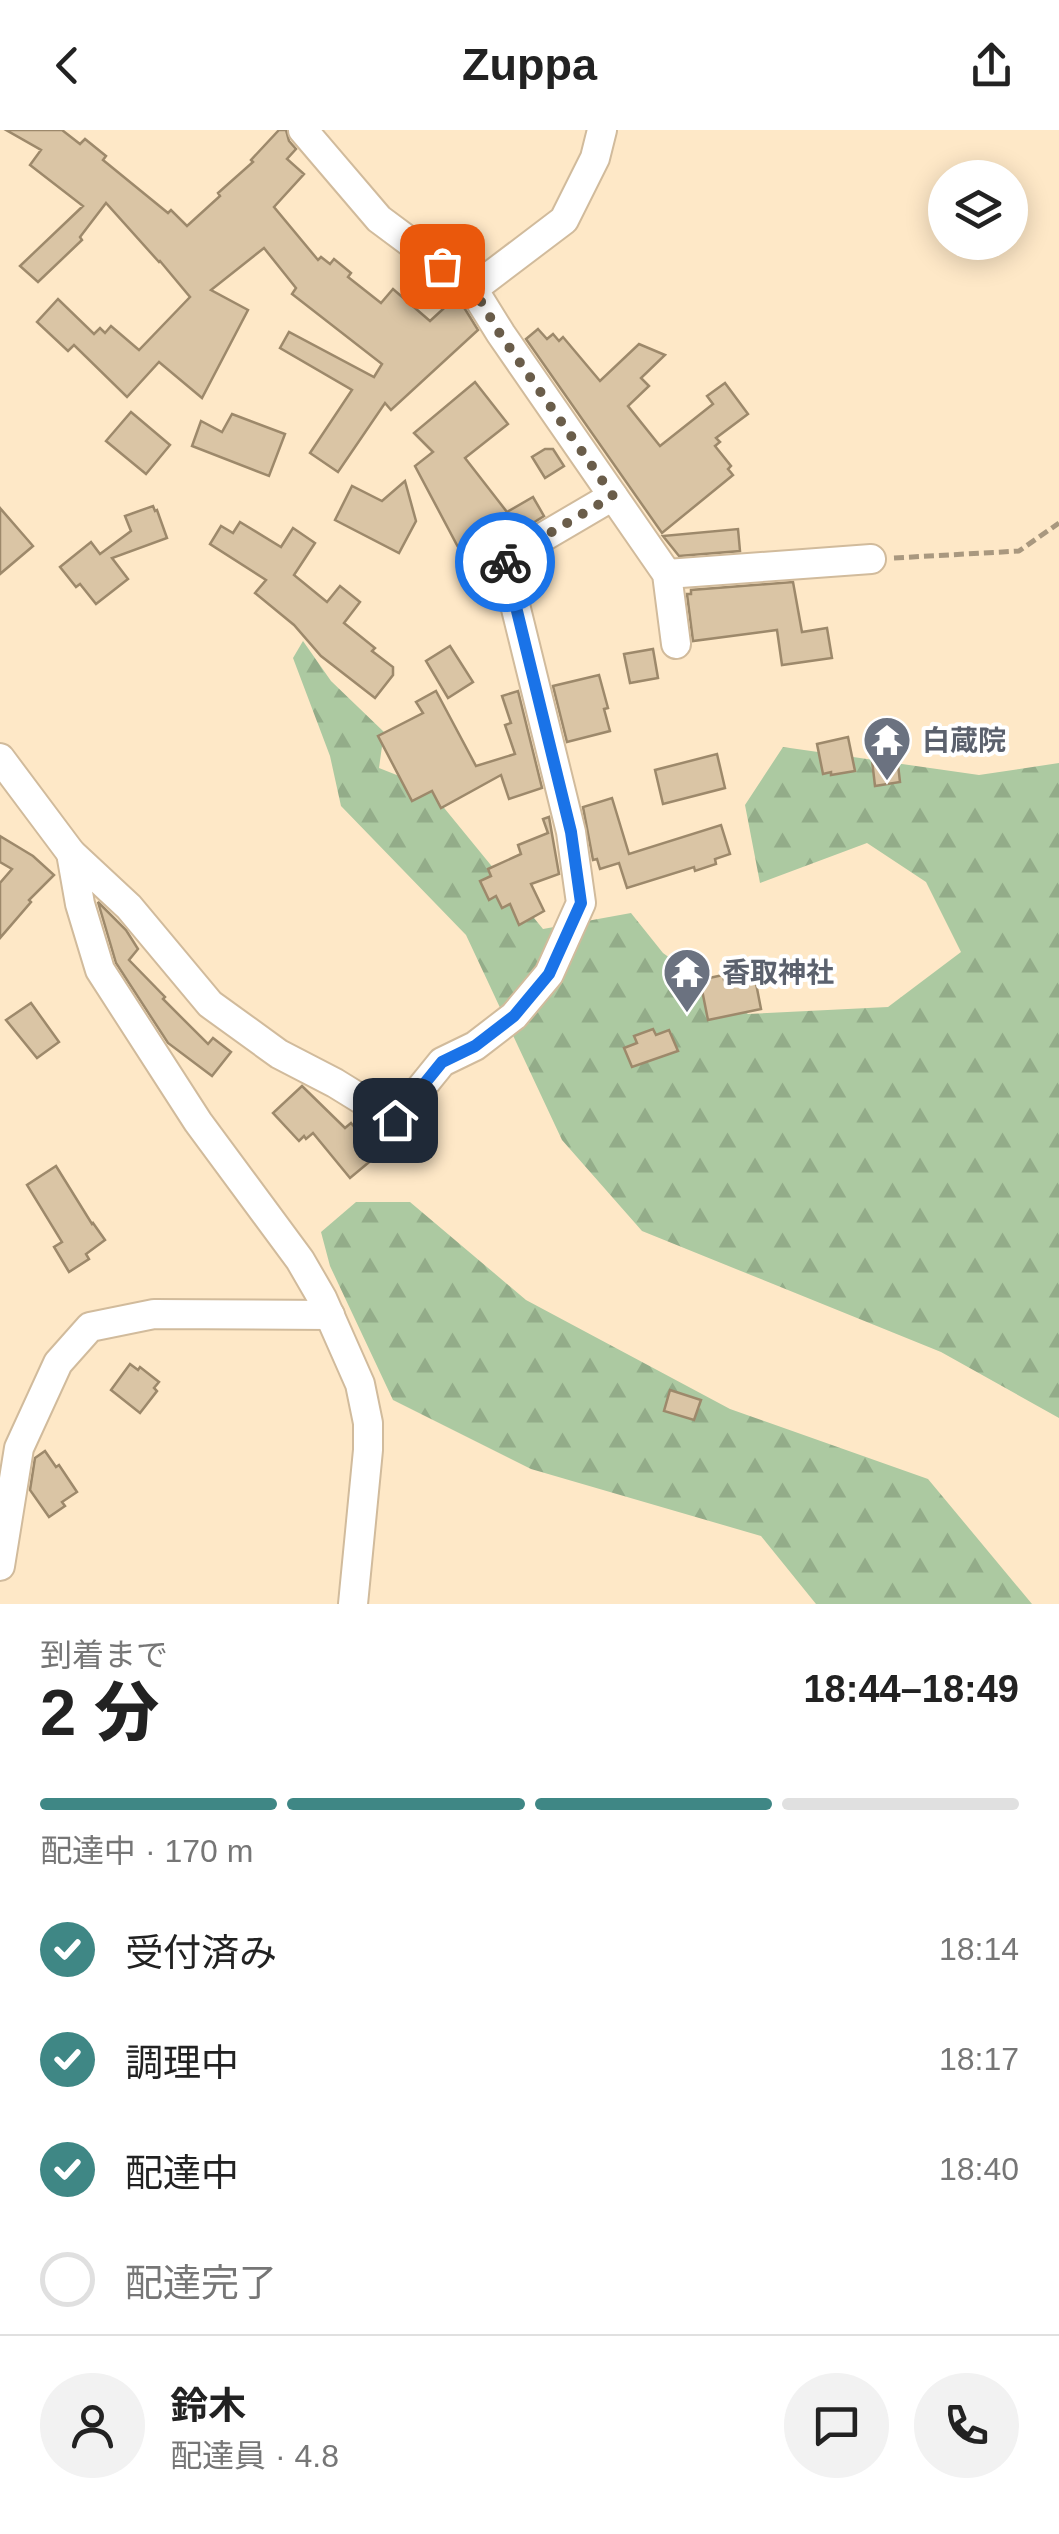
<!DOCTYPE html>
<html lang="ja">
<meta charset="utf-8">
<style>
:root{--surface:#fff;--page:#f2f2f2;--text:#222;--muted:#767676;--line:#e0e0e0;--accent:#3f8785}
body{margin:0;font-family:Arial,"Noto Sans JP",sans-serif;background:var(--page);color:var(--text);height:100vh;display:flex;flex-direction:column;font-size:38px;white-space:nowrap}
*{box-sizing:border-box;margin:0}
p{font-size:32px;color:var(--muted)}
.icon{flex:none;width:55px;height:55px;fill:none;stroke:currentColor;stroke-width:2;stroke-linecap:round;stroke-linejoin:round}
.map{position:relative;height:1474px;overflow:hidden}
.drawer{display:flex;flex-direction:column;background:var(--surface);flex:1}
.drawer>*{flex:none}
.fabs{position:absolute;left:928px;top:30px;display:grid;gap:20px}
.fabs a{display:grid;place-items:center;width:100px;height:100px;border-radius:50%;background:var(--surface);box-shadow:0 5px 25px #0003;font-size:50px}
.pin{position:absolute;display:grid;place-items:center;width:85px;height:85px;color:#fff;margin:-42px;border-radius:20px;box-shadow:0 5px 15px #0006}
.courier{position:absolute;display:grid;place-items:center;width:100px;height:100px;margin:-50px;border:8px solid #1a73e8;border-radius:50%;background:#fff;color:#222;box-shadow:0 2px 12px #0007}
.headline em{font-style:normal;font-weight:800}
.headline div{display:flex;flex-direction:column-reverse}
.headline{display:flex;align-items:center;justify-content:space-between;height:170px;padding:0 40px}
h1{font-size:65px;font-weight:800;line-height:75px}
.bar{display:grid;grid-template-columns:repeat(4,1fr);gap:15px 10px;align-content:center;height:120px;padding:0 40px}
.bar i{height:12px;border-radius:8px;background:var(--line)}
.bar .on{background:var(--accent)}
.bar p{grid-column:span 4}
.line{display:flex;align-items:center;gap:25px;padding:0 40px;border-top:2px solid var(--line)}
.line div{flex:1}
.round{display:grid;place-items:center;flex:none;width:105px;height:105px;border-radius:52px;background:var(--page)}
ol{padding:0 40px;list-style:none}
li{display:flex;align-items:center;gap:30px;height:110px}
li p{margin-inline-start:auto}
li .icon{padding:10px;border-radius:50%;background:var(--accent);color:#fff;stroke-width:4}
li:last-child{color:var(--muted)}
li i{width:55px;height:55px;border:5px solid var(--line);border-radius:50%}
header{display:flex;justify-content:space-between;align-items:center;height:130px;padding:0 40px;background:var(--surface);font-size:45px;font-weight:800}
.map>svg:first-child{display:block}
</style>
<header><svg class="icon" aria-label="back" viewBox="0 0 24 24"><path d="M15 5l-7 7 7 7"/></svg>Zuppa<svg class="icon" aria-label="share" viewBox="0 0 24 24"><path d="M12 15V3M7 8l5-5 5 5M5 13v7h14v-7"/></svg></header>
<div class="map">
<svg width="1059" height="1474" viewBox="0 0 1059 1474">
<defs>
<pattern id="forest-firs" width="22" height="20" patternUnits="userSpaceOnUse" patternTransform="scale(2.5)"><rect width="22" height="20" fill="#acc9a1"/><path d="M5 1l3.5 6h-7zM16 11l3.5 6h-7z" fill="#93ac89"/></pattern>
</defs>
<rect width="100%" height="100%" fill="#fee8c7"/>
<!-- forest -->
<g fill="url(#forest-firs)">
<polygon points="303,511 331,551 384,602 379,638 427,657 543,799 631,783 663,823 748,884 888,877 961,822 926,752 867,713 760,753 745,675 783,617 979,645 1059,633 1059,1288 941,1222 642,1101 562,1010 466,805 341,676 330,626 293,528"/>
<polygon points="356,1072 410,1072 526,1170 730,1279 928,1349 1032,1474 816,1474 761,1406 531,1339 393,1270 330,1136 321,1102"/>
</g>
<!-- building -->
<g fill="#dac5a5" stroke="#9d896b" stroke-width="2.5">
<polygon points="6,0 62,0 80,14 85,9 106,26 103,30 168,83 171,80 187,96 220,66 218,63 253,32 251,30 279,0 286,0 289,11 296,19 287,29 304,44 274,77 318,130 321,127 330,134 334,129 351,143 348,147 381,173 393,159 430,191 455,168 460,171 478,200 391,280 385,273 338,342 310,323 352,260 280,218 289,202 374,247 382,234 292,164 296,158 264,118 211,160 248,180 202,268 159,232 127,267 74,215 68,221 37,192 58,169 94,204 100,198 105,203 111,196 139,220 190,167 160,131 159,132 106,73 80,107 82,110 38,152 20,136 83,76 30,35 41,20"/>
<polygon points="538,199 547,209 553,204 559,211 563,207 600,251 639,214 665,225 641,248 649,256 628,276 660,316 713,274 707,266 725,253 748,284 716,308 720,312 715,316 731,336 728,339 733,345 662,403 526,209"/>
<polygon points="475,252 508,294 465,328 507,382 533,367 544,386 467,434 415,336 433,322 414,303"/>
<polygon points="131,282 170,315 146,344 106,311"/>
<polygon points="232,284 285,304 269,346 192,316 201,291 222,302"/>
<polygon points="545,319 553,319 564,336 545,348 532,327"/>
<polygon points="405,351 416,391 399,423 335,390 352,356 382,371"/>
<polygon points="153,376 155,381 157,380 167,408 112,428 128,449 96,474 80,454 76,457 60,437 91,412 100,424 131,401 125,386"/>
<polygon points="0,378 33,416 0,444"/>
<polygon points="240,392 281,417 293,398 315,413 294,445 327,472 340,456 360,472 344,493 375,518 372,521 393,537 393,545 375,568 321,526 294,495 255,463 266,450 210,414 221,396 233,403"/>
<polygon points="738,399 740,421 679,426 663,406"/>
<polygon points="793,452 802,502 827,498 832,528 782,535 777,500 693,511 687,464 691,464 691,460"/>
<polygon points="450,516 473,552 448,568 426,531"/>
<polygon points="653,519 658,548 630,553 624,524"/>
<polygon points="599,545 608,578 604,579 610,601 567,612 553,556"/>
<polygon points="436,561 476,636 515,624 505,595 511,593 502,566 518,561 542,658 509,669 501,645 441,678 432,661 412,671 378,606 423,583 416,572"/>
<polygon points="848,607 855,641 831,645 831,642 823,644 817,614"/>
<polygon points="717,624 725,658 663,674 655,640"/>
<polygon points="897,626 900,652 875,656 872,630"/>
<polygon points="612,668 629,724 721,695 730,724 715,729 716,734 695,741 694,737 627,758 619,733 600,739 597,729 593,730 583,677"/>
<polygon points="549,687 559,744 531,754 544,781 519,795 510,774 502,778 496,766 489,770 480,751 491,746 488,739 521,724 518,715 548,703 543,689"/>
<polygon points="0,706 33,726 54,745 29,770 31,772 0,808 0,753 12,739 0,732"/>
<polygon points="98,772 126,800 138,819 129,830 165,867 163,869 208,914 213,908 231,922 212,946 168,913 116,833"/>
<polygon points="754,843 761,879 708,890 700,850 723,845 724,850"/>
<polygon points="31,873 59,912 37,928 6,890"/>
<polygon points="653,899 656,905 669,900 678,921 632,937 624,918 637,913 634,906"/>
<polygon points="302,956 345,998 351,993 375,1022 371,1024 374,1028 350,1048 313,1003 306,1009 304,1006 299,1011 273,983"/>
<polygon points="56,1036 92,1094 93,1093 105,1110 86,1124 89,1129 69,1142 54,1117 62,1112 27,1055"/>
<polygon points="130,1234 138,1240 140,1237 159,1252 154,1258 157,1261 140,1283 111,1260"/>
<polygon points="670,1260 701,1270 694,1290 664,1281"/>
<polygon points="45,1321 56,1337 59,1335 77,1362 62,1372 65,1376 49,1387 30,1360 35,1328"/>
</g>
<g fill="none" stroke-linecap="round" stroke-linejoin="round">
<!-- minor casing -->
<g stroke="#d1bb9c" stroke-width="32">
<g id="minor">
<polyline points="303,0 379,89 473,159 501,204 667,444 676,514"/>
<polyline points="473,159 564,90 595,28 602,0"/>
<polyline points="667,444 871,429"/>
<polyline points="0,628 71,723 129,777 210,874 279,924 335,953 395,990 442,932 475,916 514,886 549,844 581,773 571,702 504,430 613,366"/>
<polyline points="71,723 80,774 100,840 198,992 300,1130 322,1168 360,1254 368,1293 368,1320 353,1474"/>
<polyline points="0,1436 19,1318 58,1233 90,1197 154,1184 330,1185"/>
</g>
</g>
<!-- path -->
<polyline stroke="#a9987f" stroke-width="5" stroke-dasharray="10 5" stroke-linecap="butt" points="894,428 1019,421 1059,393"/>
<!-- minor -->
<use href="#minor" stroke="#fff" stroke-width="28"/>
</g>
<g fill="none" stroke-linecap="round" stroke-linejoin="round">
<!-- done -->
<polyline stroke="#6a5d4a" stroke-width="10" stroke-dasharray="0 18" points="442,136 473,158 500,204 613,366 504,430 505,432"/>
<!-- route -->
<polyline stroke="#1a73e8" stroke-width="12" points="395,990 442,932 475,916 514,886 549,844 581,773 571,702 505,432"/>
</g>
<!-- icons -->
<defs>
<g id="temple-pin" transform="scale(2.5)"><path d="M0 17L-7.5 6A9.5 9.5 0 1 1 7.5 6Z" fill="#6b7280" stroke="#fff"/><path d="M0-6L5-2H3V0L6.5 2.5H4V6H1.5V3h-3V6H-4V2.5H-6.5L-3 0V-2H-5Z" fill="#fff"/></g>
</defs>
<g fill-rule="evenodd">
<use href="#temple-pin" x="887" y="610"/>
<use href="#temple-pin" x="687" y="842"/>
</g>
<g text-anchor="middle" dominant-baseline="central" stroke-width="8" stroke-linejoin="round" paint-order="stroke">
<!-- worship labels -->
<g font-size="28" font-weight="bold" fill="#5b616d" stroke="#fff" text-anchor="start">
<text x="922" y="610">白蔵院</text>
<text x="722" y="842">香取神社</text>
</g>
</g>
</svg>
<div class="fabs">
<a><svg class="icon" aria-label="layers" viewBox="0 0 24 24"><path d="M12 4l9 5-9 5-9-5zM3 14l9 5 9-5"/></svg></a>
</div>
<div class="pin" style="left:442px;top:136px;background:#ea580c"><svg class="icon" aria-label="bag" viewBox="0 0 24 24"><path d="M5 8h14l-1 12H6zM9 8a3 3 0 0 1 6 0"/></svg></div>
<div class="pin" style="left:395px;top:990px;background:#1f2937"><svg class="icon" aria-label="home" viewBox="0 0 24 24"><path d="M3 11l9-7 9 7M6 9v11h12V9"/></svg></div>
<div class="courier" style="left:505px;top:432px"><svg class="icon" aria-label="bike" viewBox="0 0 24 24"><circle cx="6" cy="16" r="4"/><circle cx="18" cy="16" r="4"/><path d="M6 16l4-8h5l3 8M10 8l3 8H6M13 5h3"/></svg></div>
</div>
<section class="drawer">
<div class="headline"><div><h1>2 分</h1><p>到着まで</p></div><em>18:44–18:49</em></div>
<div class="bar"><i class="on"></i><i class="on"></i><i class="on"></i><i></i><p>配達中 · 170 m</p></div>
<ol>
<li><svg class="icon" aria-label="check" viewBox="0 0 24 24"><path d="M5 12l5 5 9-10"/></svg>受付済み<p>18:14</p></li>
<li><svg class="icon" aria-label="check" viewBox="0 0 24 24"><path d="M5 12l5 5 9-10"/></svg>調理中<p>18:17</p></li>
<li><svg class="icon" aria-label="check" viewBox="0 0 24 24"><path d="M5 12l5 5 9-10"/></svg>配達中<p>18:40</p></li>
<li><i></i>配達完了</li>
</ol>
<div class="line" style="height:180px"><a class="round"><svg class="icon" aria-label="person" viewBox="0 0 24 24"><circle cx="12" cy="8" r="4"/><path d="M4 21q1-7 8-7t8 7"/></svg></a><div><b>鈴木</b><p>配達員 · 4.8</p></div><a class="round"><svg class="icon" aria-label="chat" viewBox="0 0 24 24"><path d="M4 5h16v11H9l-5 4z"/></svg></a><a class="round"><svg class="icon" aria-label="phone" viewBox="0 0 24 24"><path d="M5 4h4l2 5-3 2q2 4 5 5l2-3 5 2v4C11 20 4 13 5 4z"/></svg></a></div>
</section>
